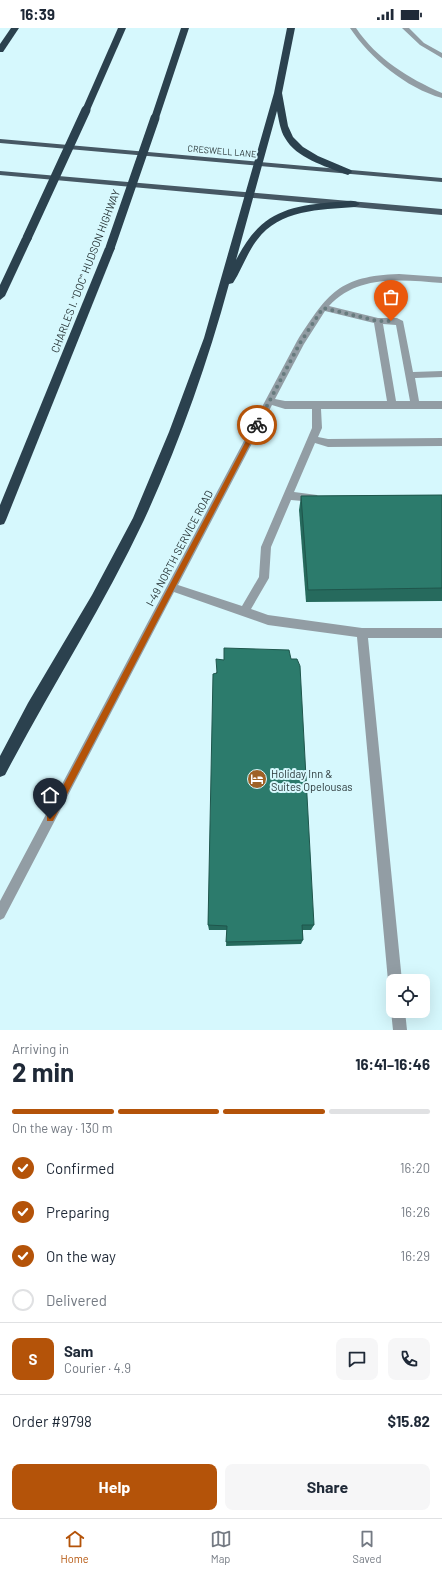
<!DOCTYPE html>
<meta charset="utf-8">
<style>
:root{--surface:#fff;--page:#f6f6f7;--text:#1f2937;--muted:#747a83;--line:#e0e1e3;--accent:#b45309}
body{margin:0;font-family:Barlow,sans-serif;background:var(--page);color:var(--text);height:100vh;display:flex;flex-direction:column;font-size:15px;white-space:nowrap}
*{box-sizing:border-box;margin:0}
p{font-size:13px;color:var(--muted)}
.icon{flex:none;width:22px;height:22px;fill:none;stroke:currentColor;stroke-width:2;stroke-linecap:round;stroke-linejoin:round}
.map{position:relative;height:1002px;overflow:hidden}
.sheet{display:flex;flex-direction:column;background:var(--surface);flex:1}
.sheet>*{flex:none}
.buttons{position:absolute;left:386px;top:946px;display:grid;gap:8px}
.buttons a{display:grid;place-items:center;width:44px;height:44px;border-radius:8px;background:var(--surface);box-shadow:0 4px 16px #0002;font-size:20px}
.pin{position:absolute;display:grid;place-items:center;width:34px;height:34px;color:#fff;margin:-41px -17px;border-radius:50% 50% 50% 0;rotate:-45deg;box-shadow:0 0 4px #0007}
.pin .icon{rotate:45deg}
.courier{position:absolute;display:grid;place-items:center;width:40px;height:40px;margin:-20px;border:3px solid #b45309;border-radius:50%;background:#fff;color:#222;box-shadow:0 1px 5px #0007}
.head em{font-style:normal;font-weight:700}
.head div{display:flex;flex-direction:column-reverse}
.head{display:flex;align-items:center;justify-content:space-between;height:68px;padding:0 12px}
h1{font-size:26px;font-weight:700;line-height:30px}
.bar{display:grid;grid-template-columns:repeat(4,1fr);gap:6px 4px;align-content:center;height:48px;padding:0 12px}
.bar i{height:5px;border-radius:3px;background:var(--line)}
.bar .active{background:var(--accent)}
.bar p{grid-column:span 4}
.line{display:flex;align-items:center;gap:10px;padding:0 12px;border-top:1px solid var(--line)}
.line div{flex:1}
.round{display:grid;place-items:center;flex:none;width:42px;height:42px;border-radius:8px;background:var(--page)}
ol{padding:0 12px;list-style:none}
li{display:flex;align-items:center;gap:12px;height:44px}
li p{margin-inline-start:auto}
li .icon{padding:4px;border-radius:50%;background:var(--accent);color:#fff;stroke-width:4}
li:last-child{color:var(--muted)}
li i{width:22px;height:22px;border:2px solid var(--line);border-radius:50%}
.primary-button{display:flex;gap:8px;margin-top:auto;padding:8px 12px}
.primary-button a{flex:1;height:46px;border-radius:8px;background:var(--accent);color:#fff;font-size:16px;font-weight:700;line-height:46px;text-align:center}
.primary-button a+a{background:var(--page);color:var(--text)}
.status{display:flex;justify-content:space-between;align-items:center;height:28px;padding:0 20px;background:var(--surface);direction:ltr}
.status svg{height:11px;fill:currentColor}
.tabs{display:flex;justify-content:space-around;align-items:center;height:56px;border-top:1px solid var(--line);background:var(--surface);font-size:11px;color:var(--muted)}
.tabs a{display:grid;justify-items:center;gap:2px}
.tabs .active{color:var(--accent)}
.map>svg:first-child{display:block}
</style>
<div class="status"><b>16:39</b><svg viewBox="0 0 49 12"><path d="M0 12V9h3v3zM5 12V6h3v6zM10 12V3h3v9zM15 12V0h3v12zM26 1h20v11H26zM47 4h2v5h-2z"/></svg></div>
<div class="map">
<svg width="442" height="1002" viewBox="0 0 442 1002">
<rect width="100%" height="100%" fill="#d6f8fd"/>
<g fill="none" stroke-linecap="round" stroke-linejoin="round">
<!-- minor -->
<g fill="#929da4" fill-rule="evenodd">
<path d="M 350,0 L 356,0 C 377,31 408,50 442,65 L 442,70 C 406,60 370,30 350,0 Z"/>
<polygon points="402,0 409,0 424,15 442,25 442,30 420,17"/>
<path d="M 399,246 L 442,249 L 442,255 C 403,252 358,246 329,278 L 378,290 L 397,290 L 403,293 L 413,344 L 442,343 L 442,349 L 415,350 L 419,373 L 442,373 L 442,381 L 321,381 L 322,400 L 318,409 L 328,411 L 442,410 L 442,418 L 328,419 L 315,415 L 294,464 L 317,467 L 319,470 L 317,473 L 314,474 L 291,472 L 271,519 L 269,550 L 251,581 L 268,587 L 362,600 L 442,600 L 442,610 L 368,610 L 402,953 L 393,953 L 393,959 L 390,958 L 388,953 L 357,609 L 268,597 L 174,564 L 4,890 L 0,892 L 0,873 L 297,313 C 328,265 339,248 399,246 ZM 325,283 L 374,295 L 387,373 L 285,373 L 275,371 L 304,316 ZM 383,296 L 396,297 L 410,373 L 396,373 ZM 272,377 L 285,381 L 312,381 L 312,400 L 261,519 L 259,549 L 242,578 L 178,557 Z"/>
<polygon points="393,979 393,983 405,983 407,1002 393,1002 391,983"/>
</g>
<!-- major -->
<g fill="#465864" fill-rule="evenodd">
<polygon points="0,111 442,150 442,154 0,115"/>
<polygon points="0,143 442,181 442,187 0,147"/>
</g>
<!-- highway -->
<g fill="#2b414e" fill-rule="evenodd">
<polygon points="11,0 19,0 3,24 0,24 0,16"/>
<polygon points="118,0 126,0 90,82 86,85 83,84 82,82"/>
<polygon points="181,0 189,0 159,90 158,92 152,92 151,90"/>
<path d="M 287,0 L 295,0 L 282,65 L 288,98 L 293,109 L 303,119 L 318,128 L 351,142 L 352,144 L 348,147 L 345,146 C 325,138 296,130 285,110 C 280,102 279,92 277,83 L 236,232 C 260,185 286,178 336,174 C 343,174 355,170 360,176 L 355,179 C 319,182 280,181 257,212 C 247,225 242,241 233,255 L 229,256 C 207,337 179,416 144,492 C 103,579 50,661 5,747 L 0,749 L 0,728 L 28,675 L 92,567 L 133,490 L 169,404 L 204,310 L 274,65 Z"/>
<polygon points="27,207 32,210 5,268 0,272 0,257 22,210"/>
<polygon points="110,217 115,220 6,492 4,496 0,497 0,477 105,220"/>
</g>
<!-- highway-bridge -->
<g stroke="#2b414e" stroke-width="9">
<polyline points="27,210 86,82"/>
<polyline points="110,220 155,90"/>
</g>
</g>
<!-- wall -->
<g fill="#266a5d">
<polygon points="442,467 442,573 306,574 299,482 301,468"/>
<polygon points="224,620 314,897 311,902 303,902 303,912 301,916 226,918 227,902 209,902 208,897 216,645 224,632"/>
</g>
<!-- building -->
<g fill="#2c7b6c" stroke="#1f564c">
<polygon points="442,467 442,560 308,562 301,468"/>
<polygon points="224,620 289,622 291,631 297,631 300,638 314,897 302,897 303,912 226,914 227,898 208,897 213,646 217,645 216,631 224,632"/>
</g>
<!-- route -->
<polygon fill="#b45309" points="257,395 260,397 53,793 47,793 47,788 255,396"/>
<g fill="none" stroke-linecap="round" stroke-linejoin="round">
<!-- done -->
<polyline stroke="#677b7e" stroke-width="4" stroke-dasharray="0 7.2" points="257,397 300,315 323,280 378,293 391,293"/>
</g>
<!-- icons -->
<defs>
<g id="hotel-disc" transform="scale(1)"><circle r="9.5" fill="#9f6226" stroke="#d6f8fd"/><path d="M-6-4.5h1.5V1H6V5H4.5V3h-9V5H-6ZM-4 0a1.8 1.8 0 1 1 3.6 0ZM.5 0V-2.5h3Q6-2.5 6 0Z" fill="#fff"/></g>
</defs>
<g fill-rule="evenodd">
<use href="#hotel-disc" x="257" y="751"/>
</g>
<g text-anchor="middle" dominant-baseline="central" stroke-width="4" stroke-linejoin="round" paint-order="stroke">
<!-- far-street labels -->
<g font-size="9" fill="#2b383a" stroke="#d6f8fd">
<text transform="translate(222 123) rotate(5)">CRESWELL LANE</text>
</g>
<!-- street labels -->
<g font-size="11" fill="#2b383a" stroke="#d6f8fd">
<text transform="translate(85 243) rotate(-69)">CHARLES I. "DOC" HUDSON HIGHWAY</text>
<text transform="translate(179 520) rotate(-62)">I-49 NORTH SERVICE ROAD</text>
</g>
<!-- poi labels -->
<g font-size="11" fill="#2b383a" stroke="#d6f8fd" text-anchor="start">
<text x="271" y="745">Holiday Inn &amp;<tspan x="271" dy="13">Suites Opelousas</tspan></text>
</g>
</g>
</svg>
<div class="buttons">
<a><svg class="icon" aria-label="locate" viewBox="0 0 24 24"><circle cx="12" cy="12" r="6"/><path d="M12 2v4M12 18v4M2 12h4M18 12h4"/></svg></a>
</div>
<div class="pin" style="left:391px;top:293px;background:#ea580c"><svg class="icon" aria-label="bag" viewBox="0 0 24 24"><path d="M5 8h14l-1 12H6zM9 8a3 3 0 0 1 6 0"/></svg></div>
<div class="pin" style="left:50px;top:791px;background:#1f2937"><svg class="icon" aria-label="home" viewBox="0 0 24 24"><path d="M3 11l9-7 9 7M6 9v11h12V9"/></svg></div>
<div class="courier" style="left:257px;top:397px"><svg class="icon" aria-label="bike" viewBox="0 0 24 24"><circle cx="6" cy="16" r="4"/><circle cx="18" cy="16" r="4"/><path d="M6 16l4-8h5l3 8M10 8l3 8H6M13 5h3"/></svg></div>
</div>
<section class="sheet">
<div class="head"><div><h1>2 min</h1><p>Arriving in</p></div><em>16:41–16:46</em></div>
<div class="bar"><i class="active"></i><i class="active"></i><i class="active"></i><i></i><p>On the way · 130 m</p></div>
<ol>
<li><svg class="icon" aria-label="check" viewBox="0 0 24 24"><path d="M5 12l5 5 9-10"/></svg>Confirmed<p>16:20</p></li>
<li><svg class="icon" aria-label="check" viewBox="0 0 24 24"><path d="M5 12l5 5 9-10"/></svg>Preparing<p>16:26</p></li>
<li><svg class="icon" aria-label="check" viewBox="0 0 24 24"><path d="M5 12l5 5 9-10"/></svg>On the way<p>16:29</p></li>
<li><i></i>Delivered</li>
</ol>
<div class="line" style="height:72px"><b class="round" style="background:var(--accent);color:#fff">S</b><div><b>Sam</b><p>Courier · 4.9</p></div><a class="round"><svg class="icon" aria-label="chat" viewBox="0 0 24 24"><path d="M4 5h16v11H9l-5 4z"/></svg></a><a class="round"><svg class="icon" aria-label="phone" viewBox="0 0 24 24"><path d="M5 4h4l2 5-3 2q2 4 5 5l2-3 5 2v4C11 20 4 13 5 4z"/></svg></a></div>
<div class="line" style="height:52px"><div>Order #9798</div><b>$15.82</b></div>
<div class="primary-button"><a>Help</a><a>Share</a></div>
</section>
<nav class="tabs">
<a class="active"><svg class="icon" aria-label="home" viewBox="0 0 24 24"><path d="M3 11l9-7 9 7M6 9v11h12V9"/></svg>Home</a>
<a><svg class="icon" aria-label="map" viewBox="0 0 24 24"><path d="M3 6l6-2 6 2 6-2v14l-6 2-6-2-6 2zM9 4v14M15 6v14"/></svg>Map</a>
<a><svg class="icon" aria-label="saved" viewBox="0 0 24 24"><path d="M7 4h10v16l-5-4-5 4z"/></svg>Saved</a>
</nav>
